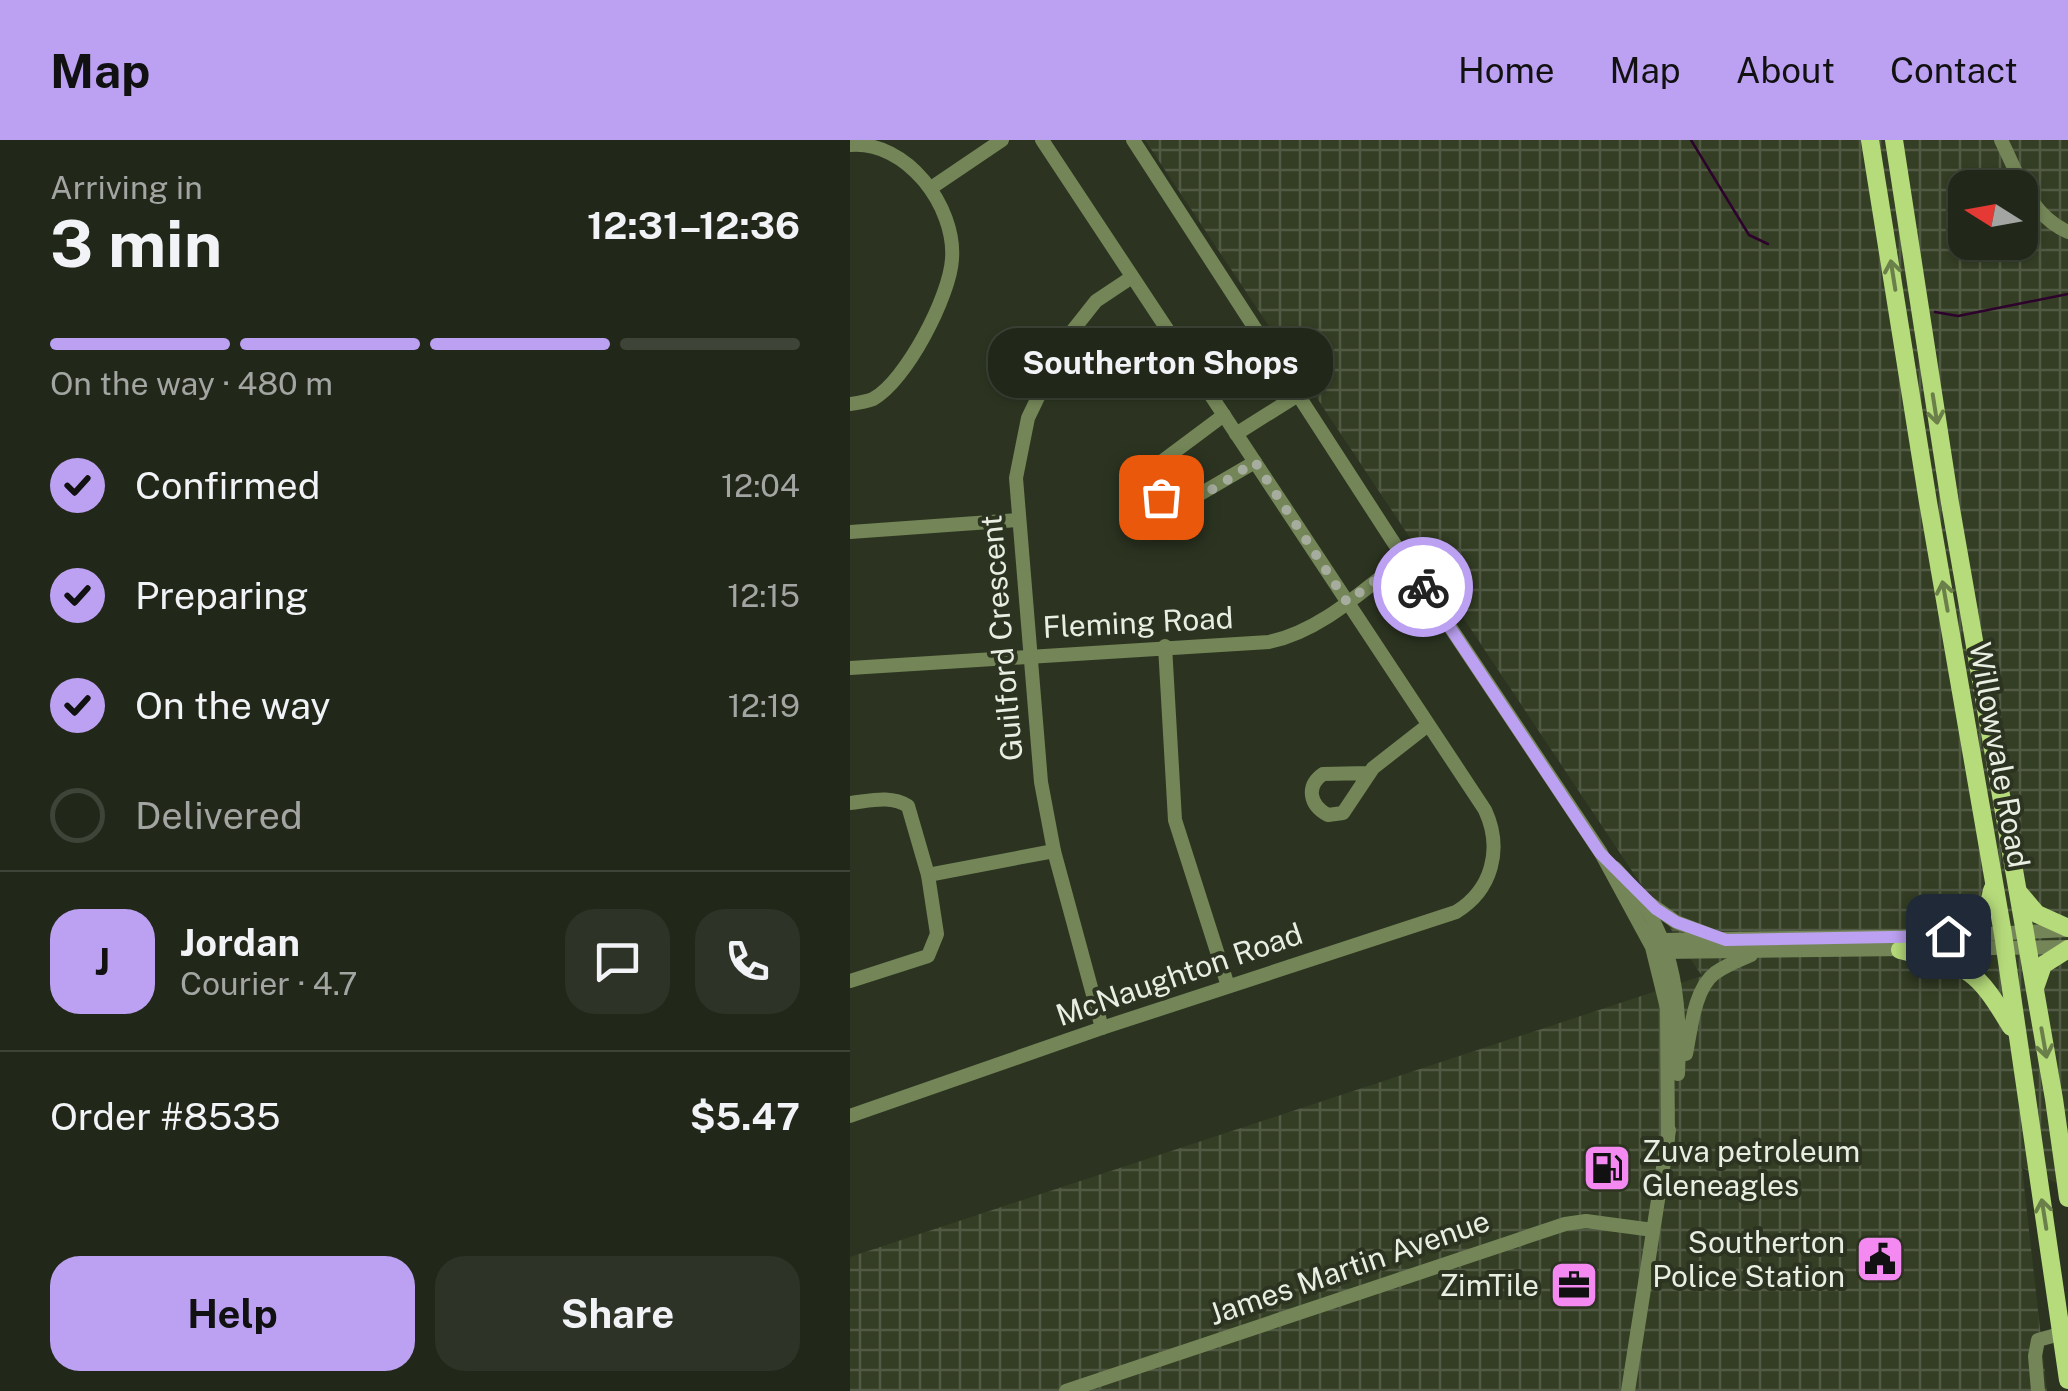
<!DOCTYPE html>
<meta charset="utf-8">
<style>
:root{--surface:#212719;--page:#2d3326;--text:#f1f3f6;--muted:#a2a5a2;--line:#3e4438;--accent:#bca0f2}
body{margin:0;font-family:"Public Sans",sans-serif;background:var(--page);color:var(--text);height:100vh;display:flex;flex-direction:column;font-size:38px;white-space:nowrap}
*{box-sizing:border-box;margin:0}
p{font-size:32px;color:var(--muted)}
.icon{flex:none;width:55px;height:55px;fill:none;stroke:currentColor;stroke-width:2;stroke-linecap:round;stroke-linejoin:round}
.map{position:relative;flex:1;overflow:hidden}
.details{display:flex;flex-direction:column;background:var(--surface);width:850px}
.details>*{flex:none}
.needle{width:65px;rotate:281deg}
.controls{position:absolute;left:1098px;top:30px;display:grid;gap:20px}
.controls a{display:grid;place-items:center;width:90px;height:90px;border-radius:20px;background:var(--surface);box-shadow:0 2px 8px #0004,0 0 0 2px var(--line);font-size:50px}
.pin{position:absolute;display:grid;place-items:center;width:85px;height:85px;color:#fff;margin:-42px;border-radius:20px;box-shadow:0 5px 15px #0006}
.courier{position:absolute;display:grid;place-items:center;width:100px;height:100px;margin:-50px;border:8px solid #bca0f2;border-radius:50%;background:#fff;color:#222;box-shadow:0 2px 12px #0007}
.bubble{position:absolute;height:70px;border-radius:30px;background:var(--surface);box-shadow:0 2px 8px #0004,0 0 0 2px var(--line);font-size:32px;font-weight:700;line-height:70px;text-align:center}
.summary em{font-style:normal;font-weight:700}
.summary div{display:flex;flex-direction:column-reverse}
.summary{display:flex;align-items:center;justify-content:space-between;height:170px;padding:0 50px}
h1{font-size:65px;font-weight:700;line-height:75px}
.bar{display:grid;grid-template-columns:repeat(4,1fr);gap:15px 10px;align-content:center;height:120px;padding:0 50px}
.bar i{height:12px;border-radius:8px;background:var(--line)}
.bar .current{background:var(--accent)}
.bar p{grid-column:span 4}
.line{display:flex;align-items:center;gap:25px;padding:0 50px;border-top:2px solid var(--line)}
.line div{flex:1}
.round{display:grid;place-items:center;flex:none;width:105px;height:105px;border-radius:30px;background:var(--page)}
ol{padding:0 50px;list-style:none}
li{display:flex;align-items:center;gap:30px;height:110px}
li p{margin-inline-start:auto}
li .icon{padding:10px;border-radius:50%;background:var(--accent);color:#111;stroke-width:4}
li:last-child{color:var(--muted)}
li i{width:55px;height:55px;border:5px solid var(--line);border-radius:50%}
.button{display:flex;gap:20px;margin-top:auto;padding:20px 50px}
.button a{flex:1;height:115px;border-radius:30px;background:var(--accent);color:#111;font-size:40px;font-weight:700;line-height:115px;text-align:center}
.button a+a{background:var(--page);color:var(--text)}
header{display:flex;align-items:center;gap:60px;box-sizing:border-box;height:140px;padding:0 50px;background:var(--accent);color:#111}
header strong{font-size:48px}
nav{display:flex;gap:55px;margin-inline-start:auto;font-size:35px}
main{display:flex;flex:1;min-height:0}
.map>svg:first-child{display:block}
</style>
<header>
<strong>Map</strong>
<nav><a>Home</a><a>Map</a><a>About</a><a>Contact</a></nav>
</header>
<main>
<section class="details">
<div class="summary"><div><h1>3 min</h1><p>Arriving in</p></div><em>12:31–12:36</em></div>
<div class="bar"><i class="current"></i><i class="current"></i><i class="current"></i><i></i><p>On the way · 480 m</p></div>
<ol>
<li><svg class="icon" aria-label="check" viewBox="0 0 24 24"><path d="M5 12l5 5 9-10"/></svg>Confirmed<p>12:04</p></li>
<li><svg class="icon" aria-label="check" viewBox="0 0 24 24"><path d="M5 12l5 5 9-10"/></svg>Preparing<p>12:15</p></li>
<li><svg class="icon" aria-label="check" viewBox="0 0 24 24"><path d="M5 12l5 5 9-10"/></svg>On the way<p>12:19</p></li>
<li><i></i>Delivered</li>
</ol>
<div class="line" style="height:180px"><b class="round" style="background:var(--accent);color:#111">J</b><div><b>Jordan</b><p>Courier · 4.7</p></div><a class="round"><svg class="icon" aria-label="chat" viewBox="0 0 24 24"><path d="M4 5h16v11H9l-5 4z"/></svg></a><a class="round"><svg class="icon" aria-label="phone" viewBox="0 0 24 24"><path d="M5 4h4l2 5-3 2q2 4 5 5l2-3 5 2v4C11 20 4 13 5 4z"/></svg></a></div>
<div class="line" style="height:130px"><div>Order #8535</div><b>$5.47</b></div>
<div class="button"><a>Help</a><a>Share</a></div>
</section>
<div class="map">
<svg width="1218" height="1251" viewBox="0 0 1218 1251">
<defs>
<pattern id="industrial-grid" width="8" height="8" patternUnits="userSpaceOnUse" patternTransform="scale(2.5)"><rect width="8" height="8" fill="#343e24"/><path d="M0 4h8M4 0v8" fill="none" stroke="#515a44"/></pattern>
</defs>
<rect width="100%" height="100%" fill="#2c3421"/>
<!-- industrial -->
<path fill="url(#industrial-grid)" fill-rule="evenodd" d="M 295,0 L 1218,0 L 1218,1048 L 1172,1028 L 1197,1251 L 0,1251 L 0,1117 L 852,836 ZM 1115,48 L 1170,48 L 1170,102 L 1115,102 Z"/>
<g fill="none" stroke-linecap="round" stroke-linejoin="round">
<!-- stream -->
<g stroke="#2d022d" stroke-width="2.5">
<polyline points="841,0 899,95 918,104"/>
<polyline points="1085,172 1108,176 1218,154"/>
</g>
<!-- minor -->
<g stroke="#748658" stroke-width="14">
<polyline points="283,0 542,400 751,713 802,807 817,868 818,999"/>
<path d="M 1151,0 C 1169,36 1179,74 1218,92"/>
<path d="M 0,5 C 57,0 106,67 102,119 C 100,156 56,241 23,259 C 16,262 8,263 0,264"/>
<polyline points="81,48 152,0"/>
<polyline points="374,275 311,322 304,349 322,362 338,361 405,322"/>
<polyline points="386,294 448,255"/>
<polyline points="0,392 169,380"/>
<polyline points="315,506 325,680 378,846"/>
<path d="M 0,528 L 419,502 C 471,491 513,450 554,419"/>
<path d="M 518,633 L 473,634 C 456,646 459,665 478,675 L 493,673 L 523,628 L 578,585"/>
<path d="M 0,663 C 20,661 40,655 58,666 L 78,735 L 87,794 L 78,816 L 0,841"/>
<path d="M 765,728 C 823,788 832,854 828,934"/>
<polyline points="78,735 204,711"/>
<polyline points="796,761 826,782 860,795"/>
<polyline points="811,800 1098,796 1218,790"/>
<polyline points="812,812 1218,807"/>
<polyline points="252,888 204,711 191,642 166,338 178,278 216,199 246,161 282,137"/>
<path d="M 836,914 C 841,890 844,849 865,833 C 876,825 889,820 901,815"/>
<path d="M 0,976 L 252,888 L 606,772 C 642,750 653,709 635,670 L 192,0"/>
<polyline points="216,1251 715,1084 736,1081 803,1090"/>
<polyline points="778,1251 819,990"/>
<polyline points="1188,1251 1185,1216 1188,1200 1217,1192"/>
</g>
<!-- major -->
<g stroke="#b6db7b" stroke-width="18">
<polyline points="1020,0 1078,362 1153,794 1218,1240"/>
<polyline points="1044,0 1100,363 1204,959 1218,1058"/>
<polyline points="1170,754 1187,774 1218,788"/>
<path d="M 1098,796 C 1123,787 1138,778 1142,750"/>
<path d="M 1050,810 C 1118,827 1124,825 1161,887"/>
<polyline points="1185,848 1193,825 1218,809"/>
</g>
</g>
<!-- one-way arrows -->
<defs><path id="oneway-shaft" d="M-6 0H5M1.5-3L5.5 0L1.5 3" fill="none" stroke-width="1.6" stroke-linecap="round" stroke-linejoin="round" transform="scale(2.5)"/></defs>
<g stroke="#6a7f4a">
<use href="#oneway-shaft" transform="translate(1043 135) rotate(-99)"/>
<use href="#oneway-shaft" transform="translate(1085 269) rotate(81)"/>
<use href="#oneway-shaft" transform="translate(1095 456) rotate(-100)"/>
<use href="#oneway-shaft" transform="translate(1194 903) rotate(80)"/>
<use href="#oneway-shaft" transform="translate(1194 1074) rotate(-99)"/>
</g>
<g fill="none" stroke-linecap="round" stroke-linejoin="round">
<!-- done -->
<path stroke="#a7ad9e" stroke-width="10" stroke-dasharray="0 18" d="M 311,357 C 341,372 379,337 405,322 L 497,462 L 554,419 L 573,447"/>
<!-- route -->
<polyline stroke="#bca0f2" stroke-width="12" points="573,447 750,713 806,769 826,782 876,800 1098,796"/>
</g>
<!-- icons -->
<defs>
<g id="fuel-square" transform="scale(2.5)"><rect x="-9" y="-9" width="18" height="18" rx="4" fill="#f389f1" stroke="#2c3421"/><path d="M-5.5-6h7V0h2V4h1.3V-2.5L3-4.5l.8-.8L6-3V5H2.5V1h-1V6h-7ZM-4.2-4.7v3.2H.2V-4.7Z" fill="#111"/></g>
<g id="civic-square" transform="scale(2.5)"><rect x="-9" y="-9" width="18" height="18" rx="4" fill="#f389f1" stroke="#2c3421"/><path d="M-.6-6.5H3V-4.5H.6V-3L4-1V1h2V6H-6V1h2V-1L-.6-3ZM-1.2 2.5V6h2.4V2.5Z" fill="#111"/></g>
<g id="office-square" transform="scale(2.5)"><rect x="-9" y="-9" width="18" height="18" rx="4" fill="#f389f1" stroke="#2c3421"/><path d="M-6-3h4V-5.5h4V-3h4V5H-6ZM-1-4.5V-3h2v-1.5ZM-6 0V1H6V0Z" fill="#111"/></g>
</defs>
<g fill-rule="evenodd">
<use href="#fuel-square" x="757" y="1028"/>
<use href="#civic-square" x="1030" y="1119"/>
<use href="#office-square" x="724" y="1145"/>
</g>
<g text-anchor="middle" dominant-baseline="central" stroke-width="8" stroke-linejoin="round" paint-order="stroke">
<!-- street labels -->
<g font-size="30" fill="#e9eee2" stroke="#2c3421">
<text transform="translate(288 482) rotate(-3)">Fleming Road</text>
<text transform="translate(151 498) rotate(-95)">Guilford Crescent</text>
<text transform="translate(1150 615) rotate(80)">Willowvale Road</text>
<text transform="translate(329 834) rotate(-19)">McNaughton Road</text>
<text transform="translate(499 1127) rotate(-19)">James Martin Avenue</text>
</g>
<!-- poi labels -->
<g font-size="30" fill="#e9eee2" stroke="#2c3421" text-anchor="end">
<text x="792" y="1011" text-anchor="start">Zuva petroleum<tspan x="792" dy="34">Gleneagles</tspan></text>
<text x="995" y="1102">Southerton<tspan x="995" dy="34">Police Station</tspan></text>
<text x="689" y="1145">ZimTile</text>
</g>
</g>
</svg>
<div class="controls">
<a><svg class="needle" viewBox="-14 -14 28 28"><path d="M0-13l5 13h-10z" fill="#e53935"/><path d="M0 13l5-13h-10z" fill="#a2a5a2"/></svg></a>
</div>
<div class="pin" style="left:311px;top:357px;background:#ea580c"><svg class="icon" aria-label="bag" viewBox="0 0 24 24"><path d="M5 8h14l-1 12H6zM9 8a3 3 0 0 1 6 0"/></svg></div>
<div class="pin" style="left:1098px;top:796px;background:#1f2937"><svg class="icon" aria-label="home" viewBox="0 0 24 24"><path d="M3 11l9-7 9 7M6 9v11h12V9"/></svg></div>
<div class="courier" style="left:573px;top:447px"><svg class="icon" aria-label="bike" viewBox="0 0 24 24"><circle cx="6" cy="16" r="4"/><circle cx="18" cy="16" r="4"/><path d="M6 16l4-8h5l3 8M10 8l3 8H6M13 5h3"/></svg></div>
<div class="bubble" style="left:138px;top:188px;width:345px">Southerton Shops</div>
</div>
</main>
